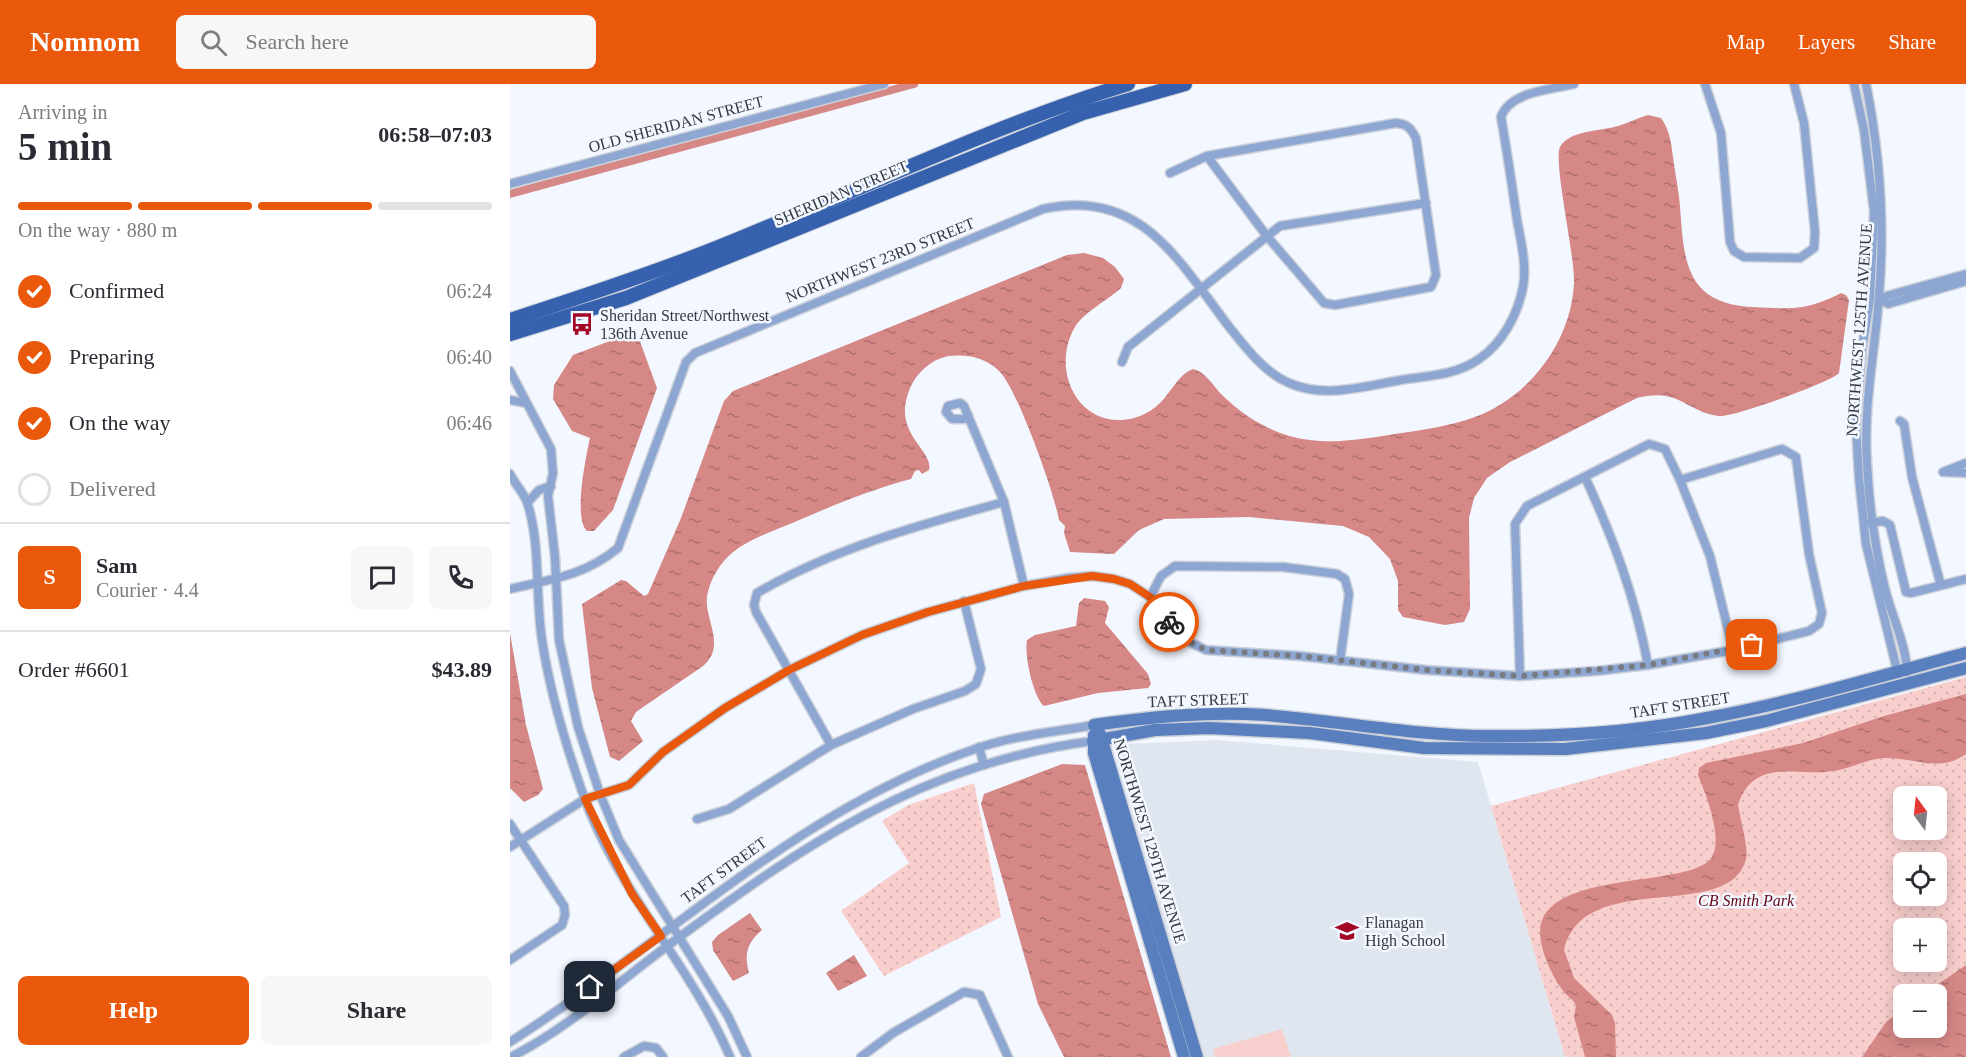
<!DOCTYPE html>
<meta charset="utf-8">
<style>
:root{--surface:#fff;--page:#f7f7f7;--text:#2b2b33;--muted:#7c7c81;--line:#e1e1e2;--accent:#ea580c}
body{margin:0;font-family:"Times New Roman",serif;background:var(--page);color:var(--text);height:100vh;display:flex;flex-direction:column;font-size:22px;white-space:nowrap}
*{box-sizing:border-box;margin:0}
p{font-size:20px;color:var(--muted)}
.icon{flex:none;width:33px;height:33px;fill:none;stroke:currentColor;stroke-width:2;stroke-linecap:round;stroke-linejoin:round}
.map{position:relative;flex:1;overflow:hidden}
.drawer{display:flex;flex-direction:column;background:var(--surface);width:510px}
.drawer>*{flex:none}
.needle{width:39px;rotate:345deg}
.buttons{position:absolute;left:1383px;top:702px;display:grid;gap:12px}
.buttons a{display:grid;place-items:center;width:54px;height:54px;border-radius:9px;background:var(--surface);box-shadow:0 3px 15px #0003;font-size:30px}
.pin{position:absolute;display:grid;place-items:center;width:51px;height:51px;color:#fff;margin:-26px;border-radius:12px;box-shadow:0 3px 9px #0006}
.courier{position:absolute;display:grid;place-items:center;width:60px;height:60px;margin:-30px;border:4px solid #ea580c;border-radius:50%;background:#fff;color:#222;box-shadow:0 2px 8px #0007}
.headline em{font-style:normal;font-weight:800}
.headline div{display:flex;flex-direction:column-reverse}
.headline{display:flex;align-items:center;justify-content:space-between;height:102px;padding:0 18px}
h1{font-size:39px;font-weight:800;line-height:45px}
.bar{display:grid;grid-template-columns:repeat(4,1fr);gap:9px 6px;align-content:center;height:72px;padding:0 18px}
.bar i{height:8px;border-radius:4px;background:var(--line)}
.bar .selected{background:var(--accent)}
.bar p{grid-column:span 4}
.line{display:flex;align-items:center;gap:15px;padding:0 18px;border-top:2px solid var(--line)}
.line div{flex:1}
.round{display:grid;place-items:center;flex:none;width:63px;height:63px;border-radius:9px;background:var(--page)}
ol{padding:0 18px;list-style:none}
li{display:flex;align-items:center;gap:18px;height:66px}
li p{margin-inline-start:auto}
li .icon{padding:6px;border-radius:50%;background:var(--accent);color:#fff;stroke-width:4}
li:last-child{color:var(--muted)}
li i{width:33px;height:33px;border:3px solid var(--line);border-radius:50%}
.button{display:flex;gap:12px;margin-top:auto;padding:12px 18px}
.button a{flex:1;height:69px;border-radius:9px;background:var(--accent);color:#fff;font-size:24px;font-weight:800;line-height:69px;text-align:center}
.button a+a{background:var(--page);color:var(--text)}
header{display:flex;align-items:center;gap:36px;box-sizing:border-box;height:84px;padding:0 30px;background:var(--accent);color:#fff}
header strong{font-size:28px}
nav{display:flex;gap:33px;margin-inline-start:auto;font-size:21px}
.search{width:420px;height:54px;background:var(--page);display:flex;align-items:center;gap:15px;box-sizing:border-box;padding:0 21px;border-radius:9px;color:var(--muted);font-size:22px}
main{display:flex;flex:1;min-height:0}
.map>svg:first-child{display:block}
</style>
<header>
<strong>Nomnom</strong>
<div class="search"><svg class="icon" aria-label="search" viewBox="0 0 24 24"><circle cx="10" cy="10" r="6"/><path d="M15 15l6 6"/></svg>Search here</div>
<nav><a>Map</a><a>Layers</a><a>Share</a></nav>
</header>
<main>
<section class="drawer">
<div class="headline"><div><h1>5 min</h1><p>Arriving in</p></div><em>06:58–07:03</em></div>
<div class="bar"><i class="selected"></i><i class="selected"></i><i class="selected"></i><i></i><p>On the way · 880 m</p></div>
<ol>
<li><svg class="icon" aria-label="check" viewBox="0 0 24 24"><path d="M5 12l5 5 9-10"/></svg>Confirmed<p>06:24</p></li>
<li><svg class="icon" aria-label="check" viewBox="0 0 24 24"><path d="M5 12l5 5 9-10"/></svg>Preparing<p>06:40</p></li>
<li><svg class="icon" aria-label="check" viewBox="0 0 24 24"><path d="M5 12l5 5 9-10"/></svg>On the way<p>06:46</p></li>
<li><i></i>Delivered</li>
</ol>
<div class="line" style="height:108px"><b class="round" style="background:var(--accent);color:#fff">S</b><div><b>Sam</b><p>Courier · 4.4</p></div><a class="round"><svg class="icon" aria-label="chat" viewBox="0 0 24 24"><path d="M4 5h16v11H9l-5 4z"/></svg></a><a class="round"><svg class="icon" aria-label="phone" viewBox="0 0 24 24"><path d="M5 4h4l2 5-3 2q2 4 5 5l2-3 5 2v4C11 20 4 13 5 4z"/></svg></a></div>
<div class="line" style="height:78px"><div>Order #6601</div><b>$43.89</b></div>
<div class="button"><a>Help</a><a>Share</a></div>
</section>
<div class="map">
<svg width="1456" height="973" viewBox="0 0 1456 973">
<defs>
<pattern id="park-dots" width="8" height="8" patternUnits="userSpaceOnUse" patternTransform="scale(1.5)"><rect width="8" height="8" fill="#f9cfcd"/><path d="M2 2h.1M6 6h.1" fill="none" stroke="#d6b2b1" stroke-width="1.8" stroke-linecap="round"/></pattern>
<pattern id="water-ripples" width="26" height="14" patternUnits="userSpaceOnUse" patternTransform="scale(1.5)"><rect width="26" height="14" fill="#d68886"/><path d="M2 4q2-2 4 0t4 0M15 11q2-2 4 0t4 0" fill="none" stroke="#ae706f"/></pattern>
</defs>
<rect width="100%" height="100%" fill="#f3f7ff"/>
<!-- built -->
<polygon fill="#e0e6f0" points="708,656 968,678 1055,973 693,973 606,675 615,660"/>
<!-- grass -->
<polygon fill="#f9cfcd" points="772,945 781,973 705,973 703,965"/>
<!-- park -->
<g fill="url(#park-dots)" fill-rule="evenodd">
<path d="M 1456,593 L 1456,973 L 1055,973 L 981,722 ZM 1394,712 L 1426,712 L 1426,746 L 1394,746 ZM 1394,778 L 1426,778 L 1426,812 L 1394,812 ZM 1394,844 L 1426,844 L 1426,878 L 1394,878 ZM 1394,910 L 1426,910 L 1426,944 L 1394,944 Z"/>
<polygon points="464,699 491,833 374,892 331,827 399,779 372,737 398,721"/>
</g>
<!-- water -->
<g fill="url(#water-ripples)">
<path d="M 1138,31 L 1151,34 C 1160,47 1161,58 1163,73 C 1165,90 1169,106 1170,123 C 1174,176 1175,220 1243,223 C 1281,225 1296,227 1331,209 L 1336,211 L 1339,216 L 1329,289 C 1322,298 1221,334 1209,332 C 1176,328 1170,303 1127,314 L 1000,378 L 977,394 L 964,414 L 959,434 L 960,525 L 954,538 L 935,541 L 893,533 L 888,526 L 888,497 L 880,475 L 859,453 L 833,442 L 739,433 L 654,435 L 629,446 L 604,470 L 560,468 L 554,449 L 555,442 L 549,436 C 544,408 508,307 490,288 C 476,273 457,270 439,272 C 421,275 405,290 399,307 C 382,350 424,366 419,386 L 412,390 L 409,386 L 405,387 L 401,395 C 359,406 319,423 280,440 C 260,448 238,456 222,469 C 209,480 200,496 197,512 C 194,536 217,562 193,582 L 126,628 L 121,637 L 133,657 L 109,677 L 100,673 L 82,604 L 72,520 L 111,496 L 116,497 L 134,512 L 138,510 L 171,434 L 214,317 L 223,307 L 557,171 L 574,169 L 593,174 L 605,183 L 614,195 L 611,204 C 597,217 575,227 565,243 C 539,287 570,348 624,334 C 660,324 661,293 683,285 C 696,288 703,302 712,311 C 737,335 766,352 800,356 C 828,360 858,354 885,350 C 912,346 940,342 965,333 C 1020,313 1062,256 1064,198 C 1065,172 1043,77 1050,63 C 1059,46 1092,47 1108,42 C 1118,39 1128,34 1138,31 Z"/>
<path d="M 121,249 L 128,252 L 147,304 L 103,426 L 84,447 L 77,447 C 63,434 76,372 80,354 L 62,347 L 43,315 L 44,301 L 63,271 Z"/>
<path d="M 574,514 L 595,517 L 599,523 L 595,539 L 638,590 L 641,600 L 638,604 L 588,609 L 534,622 C 523,613 514,570 517,556 L 525,551 L 566,542 L 569,519 Z"/>
<polygon points="0,549 16,641 33,705 28,711 14,718 0,704"/>
<path d="M 1456,610 L 1456,670 C 1430,689 1406,674 1376,674 C 1358,674 1341,685 1323,687 C 1288,693 1244,672 1228,721 C 1230,734 1239,765 1236,775 C 1220,840 1073,783 1054,866 L 1064,894 L 1102,931 L 1105,939 L 1106,973 L 1075,973 L 1064,933 L 1066,921 C 1063,915 1058,913 1054,908 C 1044,896 1034,874 1031,858 C 1016,780 1188,808 1203,771 C 1212,750 1196,711 1188,691 L 1189,684 L 1196,679 L 1293,659 L 1374,632 Z"/>
<polygon points="552,680 575,681 661,973 554,973 528,920 471,720 474,710"/>
<path d="M 240,829 L 252,846 C 237,859 234,869 239,889 L 223,897 L 203,866 L 202,858 L 208,851 Z"/>
<polygon points="344,871 357,892 328,907 316,889"/>
<polygon points="1456,881 1456,973 1352,973 1376,938 1393,925 1394,944 1426,944 1426,910 1414,910"/>
</g>
<g fill="none" stroke-linecap="round" stroke-linejoin="round">
<!-- canal -->
<polyline stroke="#d68886" stroke-width="8" points="0,110 404,0"/>
<!-- street casing -->
<g stroke="#cdd1d9" stroke-width="11">
<g id="street">
<polyline points="1195,0 1211,49 1220,158 1224,167 1234,173 1290,174 1304,164 1305,148 1294,39 1284,0"/>
<polyline points="1344,0 1354,46 1364,127 1360,215 1352,265 1346,342 1349,394 1356,460 1388,590"/>
<path d="M 1356,0 C 1370,70 1375,140 1369,212 C 1365,268 1353,322 1357,379 C 1359,421 1365,464 1375,505 C 1381,529 1397,564 1397,588"/>
<path d="M 660,89 L 697,72 L 886,39 C 898,40 901,45 906,54 L 926,191 L 921,203 L 825,221 L 814,219 L 756,151 L 697,72"/>
<polyline points="0,100 374,0"/>
<polyline points="1369,214 1378,220 1456,197"/>
<polyline points="1369,214 1456,190"/>
<polyline points="612,278 618,263 770,142 916,119"/>
<polyline points="0,287 41,365 43,389 38,412 45,473 49,556 68,643 90,710 109,756 218,932 237,973"/>
<polyline points="0,316 16,319"/>
<polyline points="458,331 454,335 442,335 436,328 438,322 450,319 454,322 494,418 514,502"/>
<polyline points="1390,337 1394,340 1402,393 1430,498"/>
<polyline points="1433,388 1456,379"/>
<polyline points="1434,388 1456,389"/>
<path d="M 0,390 C 5,400 15,410 18,421 C 31,464 25,511 32,556 C 40,609 56,662 74,713 C 108,808 181,881 220,973"/>
<path d="M 1075,393 C 1104,456 1125,513 1138,581"/>
<polyline points="18,418 29,406 41,402"/>
<polyline points="1360,439 1373,437 1380,441 1396,508 1401,509 1456,495"/>
<path d="M 0,505 C 42,495 74,492 108,464 L 176,278 L 185,269 L 533,125 C 630,103 668,176 720,244 C 736,264 755,289 779,299 C 815,315 855,302 891,296 C 917,292 947,291 969,275 C 992,260 1008,230 1013,203 C 1017,182 1011,157 1007,136 C 1002,101 997,67 991,33 C 1000,7 1041,6 1064,0"/>
<polyline points="640,513 651,492 665,482 773,483 827,490 835,495 839,510 830,577"/>
<polyline points="1010,592 1005,440 1017,422 1139,360 1155,365 1170,396 1200,472 1223,566"/>
<path d="M 321,661 L 246,528 L 244,521 L 247,509 C 324,464 409,441 494,418"/>
<polyline points="469,663 474,681"/>
<polyline points="187,735 219,725 321,661 403,625 455,607 466,600 471,585 454,517"/>
<polyline points="0,740 54,822 55,831 52,841 0,876"/>
<polyline points="0,763 75,715 119,701 153,668 215,624 279,586 352,551 418,528 514,502 558,494 582,492 604,495 620,500 640,513 671,554 696,566 790,572 916,586 1010,592 1087,587 1138,581 1223,566 1299,547 1309,540 1312,529 1299,470 1286,373 1272,365 1170,396"/>
<path d="M 0,958 C 155,859 291,723 468,664 C 505,651 546,648 584,641"/>
<path d="M 1,973 C 57,945 106,900 156,863 C 292,762 411,679 583,657"/>
<polyline points="114,973 134,962 146,964 153,973"/>
<polyline points="351,973 383,949 454,908 470,911 498,973"/>
</g>
</g>
<!-- secondary casing -->
<g stroke="#cdd1d9" stroke-width="15">
<g id="secondary">
<path d="M 584,641 C 641,633 698,627 755,631 C 831,637 905,652 981,652 C 1053,653 1126,648 1197,634 C 1285,618 1370,592 1456,569"/>
<polyline points="590,650 687,973"/>
<polyline points="584,651 584,669 674,973"/>
<polyline points="583,657 645,646 699,644 800,649 914,664 1055,665 1196,649 1256,637 1456,584"/>
</g>
</g>
<!-- primary casing -->
<g stroke="#cdd1d9" stroke-width="16">
<g id="primary">
<path d="M 0,236 C 68,214 135,192 201,166 C 340,111 475,44 618,0"/>
<polyline points="0,250 116,214 573,29 675,0"/>
</g>
</g>
<!-- street -->
<use href="#street" stroke="#8da7d2" stroke-width="8"/>
<!-- secondary -->
<use href="#secondary" stroke="#5a7fbe" stroke-width="12"/>
<!-- primary -->
<use href="#primary" stroke="#3561ae" stroke-width="14"/>
</g>
<g fill="none" stroke-linecap="round" stroke-linejoin="round">
<!-- done -->
<polyline stroke="#777b82" stroke-width="6" stroke-dasharray="0 10.8" points="659,538 671,554 696,566 790,572 916,586 1010,592 1138,581 1242,561"/>
<!-- route -->
<polyline stroke="#ea580c" stroke-width="8" points="80,903 151,852 122,810 75,715 119,701 153,668 215,624 279,586 352,551 418,528 514,502 582,492 604,495 620,500 640,513 659,538"/>
</g>
<!-- icons -->
<defs>
<g id="bus-bare" transform="scale(1.8)"><path d="M-5-6H5V4H4V6H2V4H-2V6H-4V4H-5ZM-3.5-4V0h7V-4ZM-3.5 1.2v1.5H-2V1.2ZM2 1.2v1.5H3.5V1.2Z" fill="#a30625" stroke="#f3f7ff" stroke-width="2.5" paint-order="stroke"/></g>
<g id="school-bare" transform="scale(1.8)"><path d="M0-5L7-2L0 1L-7-2ZM-4 1L0 2.5L4 1V4Q0 6-4 4Z" fill="#a30625" stroke="#f3f7ff" stroke-width="2.5" paint-order="stroke"/></g>
</defs>
<g fill-rule="evenodd">
<use href="#bus-bare" x="72" y="240"/>
<use href="#school-bare" x="837" y="847"/>
</g>
<g text-anchor="middle" dominant-baseline="central" stroke-width="5" stroke-linejoin="round" paint-order="stroke">
<!-- street labels -->
<g font-size="16" fill="#34383f" stroke="#f3f7ff">
<text transform="translate(166 40) rotate(-15)">OLD SHERIDAN STREET</text>
<text transform="translate(331 109) rotate(-23)">SHERIDAN STREET</text>
<text transform="translate(370 176) rotate(-22)">NORTHWEST 23RD STREET</text>
<text transform="translate(1349 246) rotate(-86)">NORTHWEST 125TH AVENUE</text>
<text transform="translate(688 616) rotate(-2)">TAFT STREET</text>
<text transform="translate(1170 621) rotate(-9)">TAFT STREET</text>
<text transform="translate(640 757) rotate(73)">NORTHWEST 129TH AVENUE</text>
<text transform="translate(214 786) rotate(-36)">TAFT STREET</text>
</g>
<!-- poi labels -->
<g font-size="16" fill="#34383f" stroke="#f3f7ff" text-anchor="start">
<text x="90" y="231">Sheridan Street/Northwest<tspan x="90" dy="18">136th Avenue</tspan></text>
<text x="855" y="838">Flanagan<tspan x="855" dy="18">High School</tspan></text>
</g>
<!-- park labels -->
<g font-size="16" font-style="italic" fill="#680917" stroke="#f3f7ff">
<text x="1236" y="816">CB Smith Park</text>
</g>
</g>
</svg>
<div class="buttons">
<a><svg class="needle" viewBox="-14 -14 28 28"><path d="M0-13l5 13h-10z" fill="#e53935"/><path d="M0 13l5-13h-10z" fill="#7c7c81"/></svg></a>
<a><svg class="icon" aria-label="locate" viewBox="0 0 24 24"><circle cx="12" cy="12" r="6"/><path d="M12 2v4M12 18v4M2 12h4M18 12h4"/></svg></a>
<a>+</a>
<a>−</a>
</div>
<div class="pin" style="left:1242px;top:561px;background:#ea580c"><svg class="icon" aria-label="bag" viewBox="0 0 24 24"><path d="M5 8h14l-1 12H6zM9 8a3 3 0 0 1 6 0"/></svg></div>
<div class="pin" style="left:80px;top:903px;background:#1f2937"><svg class="icon" aria-label="home" viewBox="0 0 24 24"><path d="M3 11l9-7 9 7M6 9v11h12V9"/></svg></div>
<div class="courier" style="left:659px;top:538px"><svg class="icon" aria-label="bike" viewBox="0 0 24 24"><circle cx="6" cy="16" r="4"/><circle cx="18" cy="16" r="4"/><path d="M6 16l4-8h5l3 8M10 8l3 8H6M13 5h3"/></svg></div>
</div>
</main>
